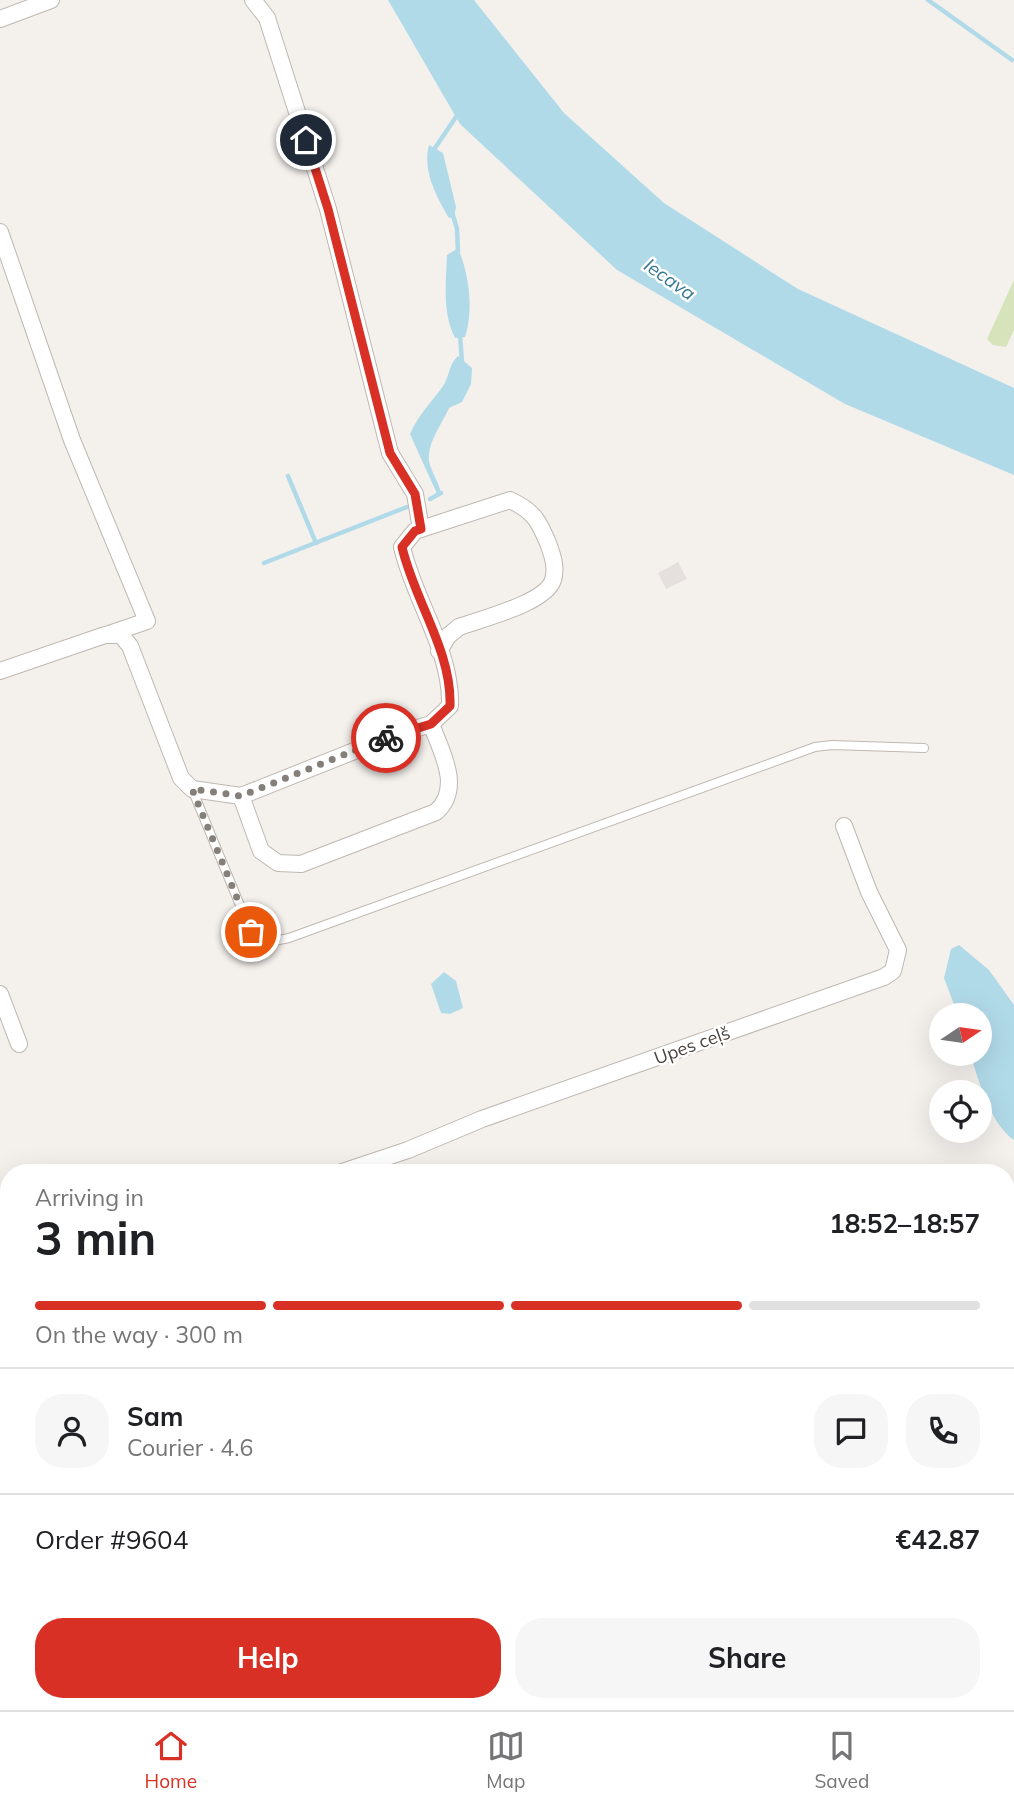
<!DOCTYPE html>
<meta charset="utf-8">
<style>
:root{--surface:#fff;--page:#f6f6f6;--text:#202124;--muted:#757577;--line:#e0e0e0;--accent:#d93025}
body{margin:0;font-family:Mulish,sans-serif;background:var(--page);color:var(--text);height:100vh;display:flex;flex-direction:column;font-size:26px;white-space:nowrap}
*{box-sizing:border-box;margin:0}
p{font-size:23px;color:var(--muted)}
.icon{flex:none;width:38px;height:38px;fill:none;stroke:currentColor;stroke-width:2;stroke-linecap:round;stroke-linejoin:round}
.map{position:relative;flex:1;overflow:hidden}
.panel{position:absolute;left:0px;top:1164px;width:1015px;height:548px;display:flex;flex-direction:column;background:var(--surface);border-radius:28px 28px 0 0;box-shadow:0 7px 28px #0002}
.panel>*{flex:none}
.needle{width:46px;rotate:77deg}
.controls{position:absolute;left:929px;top:1003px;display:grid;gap:14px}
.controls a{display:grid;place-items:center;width:63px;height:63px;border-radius:50%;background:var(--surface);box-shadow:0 7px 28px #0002;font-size:35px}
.pin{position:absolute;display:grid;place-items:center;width:60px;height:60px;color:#fff;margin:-30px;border:4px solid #fff;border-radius:50%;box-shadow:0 2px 7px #0007}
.courier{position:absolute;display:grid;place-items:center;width:70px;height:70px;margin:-35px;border:5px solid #d93025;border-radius:50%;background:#fff;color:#222;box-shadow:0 2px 9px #0007}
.head em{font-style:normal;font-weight:700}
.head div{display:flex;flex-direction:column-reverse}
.head{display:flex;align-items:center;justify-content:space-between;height:119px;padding:0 35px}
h1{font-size:46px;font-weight:700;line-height:52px}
.bar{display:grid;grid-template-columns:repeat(4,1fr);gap:10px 7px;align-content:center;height:84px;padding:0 35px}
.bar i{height:9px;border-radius:5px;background:var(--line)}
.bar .selected{background:var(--accent)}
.bar p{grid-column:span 4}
.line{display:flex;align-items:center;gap:18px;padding:0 35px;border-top:2px solid var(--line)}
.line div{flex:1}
.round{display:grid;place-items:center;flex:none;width:74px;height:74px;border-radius:28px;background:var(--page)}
.button{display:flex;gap:14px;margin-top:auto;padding:14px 35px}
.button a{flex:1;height:80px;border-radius:28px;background:var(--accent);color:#fff;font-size:28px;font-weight:700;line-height:80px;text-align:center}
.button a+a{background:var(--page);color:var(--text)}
.tabs{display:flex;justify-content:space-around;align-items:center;height:98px;border-top:2px solid var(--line);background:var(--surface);font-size:19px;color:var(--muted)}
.tabs a{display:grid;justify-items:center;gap:4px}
.tabs .selected{color:var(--accent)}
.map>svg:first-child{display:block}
</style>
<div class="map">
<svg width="1014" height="1710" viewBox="0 0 1014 1710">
<rect width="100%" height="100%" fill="#f4f1ed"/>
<!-- industrial -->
<polygon fill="#e5e0de" points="678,562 687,579 666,589 658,573"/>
<!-- green -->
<polygon fill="#d7e3bb" points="1014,280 1014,330 1006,347 993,345 987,339"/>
<!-- water -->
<g fill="#b1dae9">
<polygon points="388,0 474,0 564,113 664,203 798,289 1014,388 1014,475 845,404 617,270 460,124"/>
<path d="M 429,145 L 443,153 L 456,207 L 454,217 L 449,218 C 436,197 422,169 429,145 Z"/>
<path d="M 458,248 C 469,274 474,310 465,337 L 455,338 C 442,312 446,283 447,255 Z"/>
<path d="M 458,356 L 472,368 L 471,384 L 462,402 L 449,408 C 442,424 427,443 429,461 C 431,472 439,482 441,493 L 438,496 L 410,434 C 418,415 431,403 443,386 C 450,376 448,365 458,356 Z"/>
<path d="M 959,945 L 989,970 L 1014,1005 L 1014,1140 C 990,1124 979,1080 970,1054 L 980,1054 L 980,1015 L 958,1015 L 944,978 L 951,949 Z"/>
<polygon points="444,972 456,981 463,1008 450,1014 441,1013 431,984"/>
</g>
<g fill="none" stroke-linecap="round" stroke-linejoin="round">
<!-- stream -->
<g stroke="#b1dae9" stroke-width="4.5">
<polyline points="928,0 1012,60"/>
<polyline points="435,154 435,148 458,114"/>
<polyline points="452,212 457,229 458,252"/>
<polyline points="460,334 462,363"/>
<polyline points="288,476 316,543"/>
<polyline points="430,499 441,493"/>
<polyline points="264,563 407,507"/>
</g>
<!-- lane casing -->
<g stroke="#bfb7b0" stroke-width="10">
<polyline id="lane" points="192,789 251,932 269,942 289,938 815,747 832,745 924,748"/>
</g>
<!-- street casing -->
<g stroke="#bfb7b0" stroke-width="18">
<g id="street">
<polyline points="253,0 267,18 328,209 390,453 415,494 421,529"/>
<polyline points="0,19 51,0"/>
<polyline points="0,232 72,440 147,621 109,634"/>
<path d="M 0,671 L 105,635 L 121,635 L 130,646 L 181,778 L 192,789 L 241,796 L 392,736 L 431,724 L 450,706 C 452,651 414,600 402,547 L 415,531 L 510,500 C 533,511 538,519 548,543 C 552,554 557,567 553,580 C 546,603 481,619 459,627 L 448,636 L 439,651"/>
<path d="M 241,796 L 261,851 L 278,863 L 301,864 L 436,812 C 463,788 441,751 431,724"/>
<polyline points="0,994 19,1044"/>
<polyline points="342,1172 408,1150 482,1119 884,977 893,971 898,950 869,892 844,826"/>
<polyline points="0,1293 9,1290"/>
<polyline points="1006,1519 1014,1516"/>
<polyline points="432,1710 454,1703"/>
</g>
</g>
<!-- lane -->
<use href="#lane" stroke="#fff" stroke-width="8"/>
<!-- street -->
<use href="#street" stroke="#fff" stroke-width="16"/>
</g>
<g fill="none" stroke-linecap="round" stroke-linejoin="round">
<!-- done -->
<polyline stroke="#847f79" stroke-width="7" stroke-dasharray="0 12.6" points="251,932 192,789 241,796 386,738"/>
<!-- route -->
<path stroke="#d93025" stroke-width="9" d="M 306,140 L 328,209 L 390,453 L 415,494 L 421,529 L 415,531 L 402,547 C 414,600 452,651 450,706 L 431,724 L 386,738"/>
</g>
<g text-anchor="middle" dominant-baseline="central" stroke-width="5" stroke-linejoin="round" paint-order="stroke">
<!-- street labels -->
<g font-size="18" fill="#48413b" stroke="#fff">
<text transform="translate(692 1045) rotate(-20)">Upes ceļš</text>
</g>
<!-- water labels -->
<g font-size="19" font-style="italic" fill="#387992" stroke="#fff">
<text transform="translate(670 279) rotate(35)">Iecava</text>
</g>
</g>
</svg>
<div class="controls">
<a><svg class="needle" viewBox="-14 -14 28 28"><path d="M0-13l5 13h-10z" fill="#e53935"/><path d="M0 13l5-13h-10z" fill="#757577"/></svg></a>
<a><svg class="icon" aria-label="locate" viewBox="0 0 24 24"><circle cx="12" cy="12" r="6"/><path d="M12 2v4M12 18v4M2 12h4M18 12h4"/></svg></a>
</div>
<div class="pin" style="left:251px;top:932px;background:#ea580c"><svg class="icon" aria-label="bag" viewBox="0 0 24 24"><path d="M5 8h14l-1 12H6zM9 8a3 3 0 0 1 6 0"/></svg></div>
<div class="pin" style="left:306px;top:140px;background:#1f2937"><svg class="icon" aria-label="home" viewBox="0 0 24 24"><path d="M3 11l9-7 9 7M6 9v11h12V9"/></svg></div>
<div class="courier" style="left:386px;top:738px"><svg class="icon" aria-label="bike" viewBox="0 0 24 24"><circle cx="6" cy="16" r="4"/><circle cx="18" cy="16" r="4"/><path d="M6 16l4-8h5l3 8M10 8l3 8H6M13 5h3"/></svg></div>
<section class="panel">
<div class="head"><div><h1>3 min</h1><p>Arriving in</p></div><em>18:52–18:57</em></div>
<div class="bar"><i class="selected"></i><i class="selected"></i><i class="selected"></i><i></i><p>On the way · 300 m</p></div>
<div class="line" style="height:126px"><a class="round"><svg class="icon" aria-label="person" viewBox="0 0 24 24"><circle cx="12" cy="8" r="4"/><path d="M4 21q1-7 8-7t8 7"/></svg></a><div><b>Sam</b><p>Courier · 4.6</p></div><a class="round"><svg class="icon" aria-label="chat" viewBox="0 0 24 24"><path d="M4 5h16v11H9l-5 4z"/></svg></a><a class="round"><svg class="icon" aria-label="phone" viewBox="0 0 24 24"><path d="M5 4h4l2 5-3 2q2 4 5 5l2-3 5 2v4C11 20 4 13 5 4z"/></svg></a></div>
<div class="line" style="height:91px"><div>Order #9604</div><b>€42.87</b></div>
<div class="button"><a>Help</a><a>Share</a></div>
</section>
</div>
<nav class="tabs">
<a class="selected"><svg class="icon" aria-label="home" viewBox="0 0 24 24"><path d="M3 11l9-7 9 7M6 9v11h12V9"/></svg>Home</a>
<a><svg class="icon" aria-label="map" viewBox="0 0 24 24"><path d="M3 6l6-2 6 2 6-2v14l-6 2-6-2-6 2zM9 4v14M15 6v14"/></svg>Map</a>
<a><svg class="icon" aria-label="saved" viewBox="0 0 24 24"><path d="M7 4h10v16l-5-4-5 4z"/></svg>Saved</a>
</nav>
